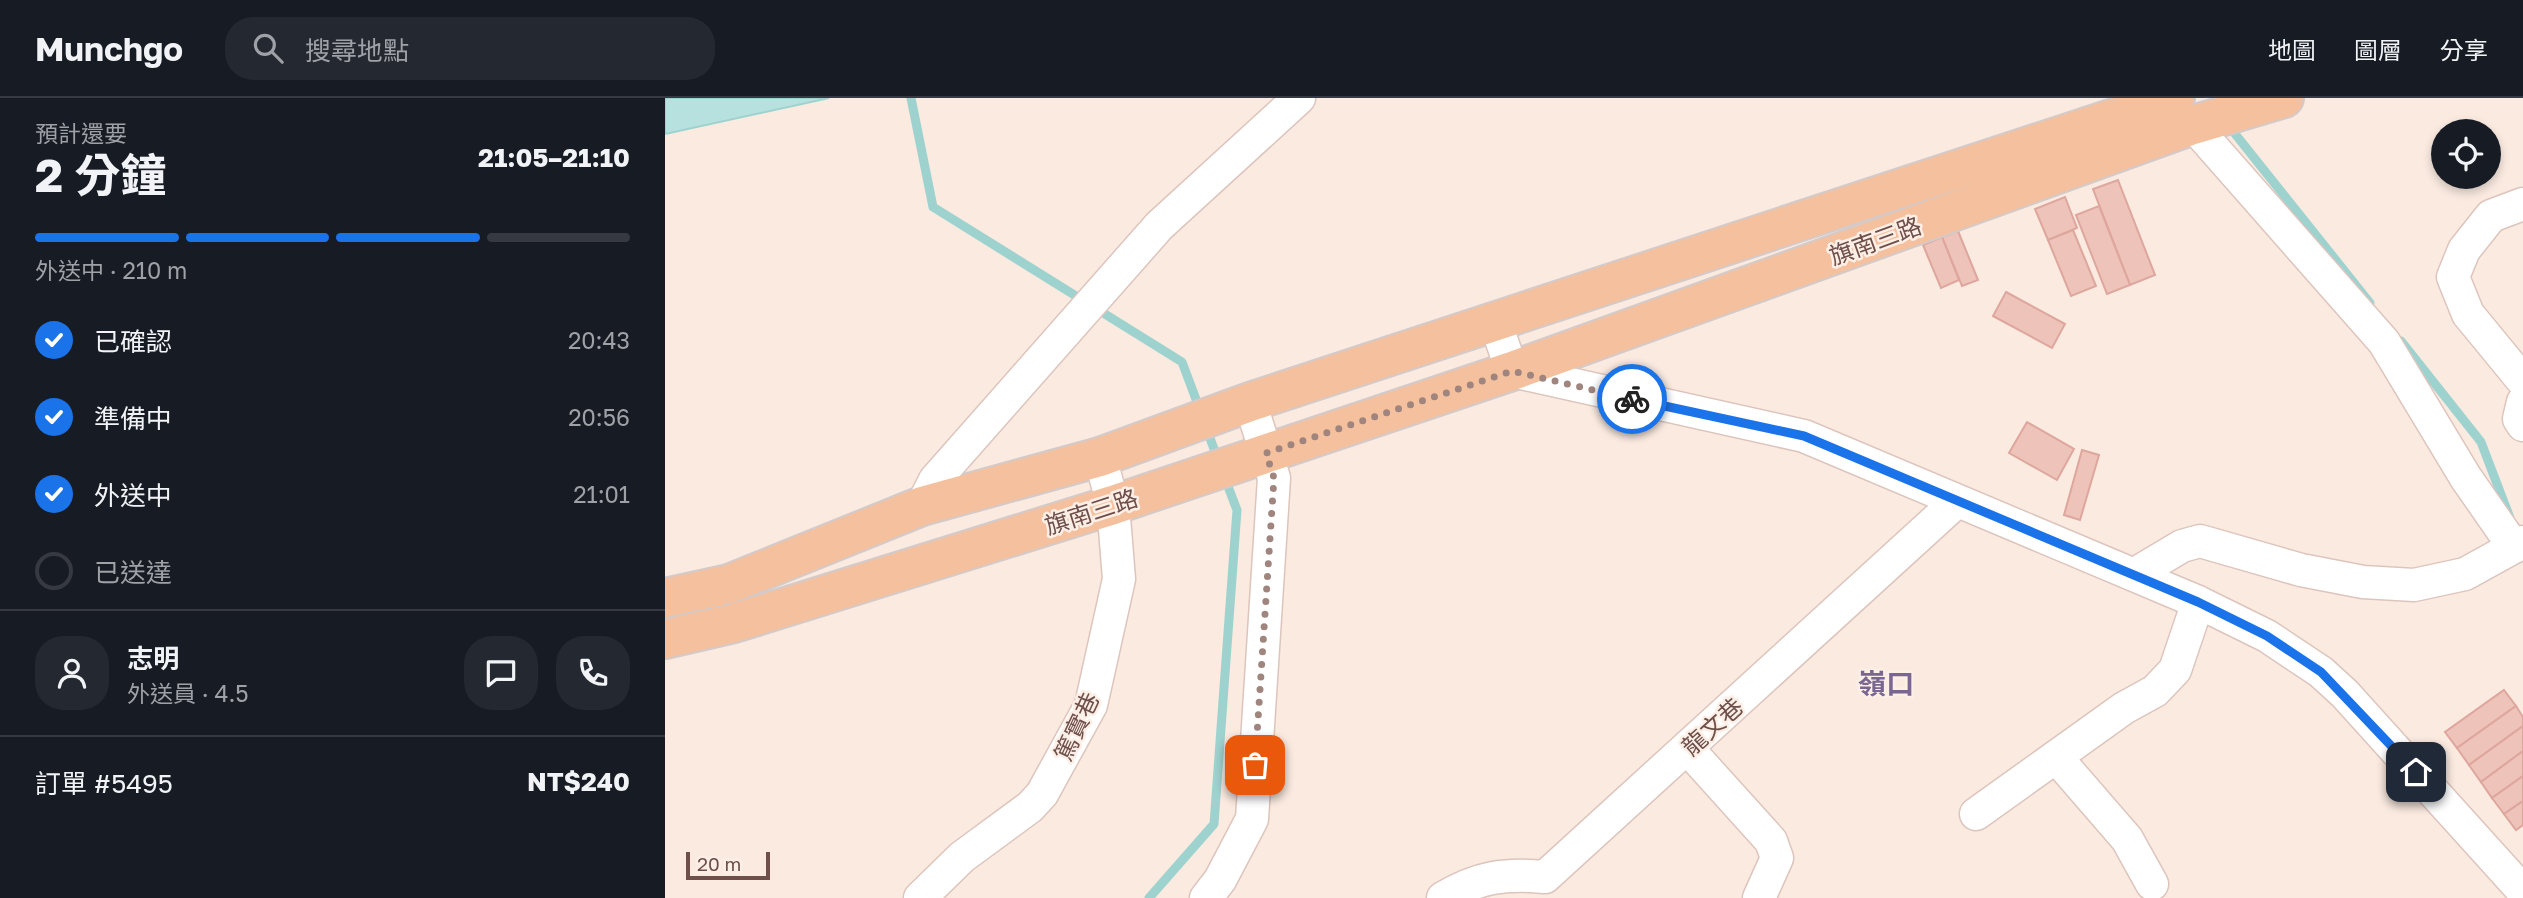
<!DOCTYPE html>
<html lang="zh-TW">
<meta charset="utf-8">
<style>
:root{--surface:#171b24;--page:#242831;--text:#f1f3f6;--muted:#9ea1a6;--line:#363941;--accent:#1a73e8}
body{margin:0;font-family:"Golos Text","Noto Sans TC",sans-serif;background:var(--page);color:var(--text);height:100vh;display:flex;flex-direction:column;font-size:26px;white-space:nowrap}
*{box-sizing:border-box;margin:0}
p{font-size:23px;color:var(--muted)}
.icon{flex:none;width:38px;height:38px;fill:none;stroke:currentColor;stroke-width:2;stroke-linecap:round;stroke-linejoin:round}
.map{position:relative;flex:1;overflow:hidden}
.details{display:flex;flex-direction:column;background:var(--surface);width:665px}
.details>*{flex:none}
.fabs{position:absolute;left:1766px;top:21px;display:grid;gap:14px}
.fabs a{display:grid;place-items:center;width:70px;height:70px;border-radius:50%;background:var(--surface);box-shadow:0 4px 10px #0003;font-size:35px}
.scale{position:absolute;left:21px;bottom:18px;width:84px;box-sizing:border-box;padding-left:7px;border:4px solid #6e4f4a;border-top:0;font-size:19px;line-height:24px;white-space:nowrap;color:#6e4f4a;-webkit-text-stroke:5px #fdefe6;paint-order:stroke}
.pin{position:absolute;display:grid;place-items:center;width:60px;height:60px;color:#fff;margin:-30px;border-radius:14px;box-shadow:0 4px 10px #0006}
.courier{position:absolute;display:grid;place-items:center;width:70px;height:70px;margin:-35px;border:5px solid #1a73e8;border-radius:50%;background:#fff;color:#222;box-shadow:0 2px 9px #0007}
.headline em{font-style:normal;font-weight:700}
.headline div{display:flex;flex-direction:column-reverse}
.headline{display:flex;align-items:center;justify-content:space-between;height:119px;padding:0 35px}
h1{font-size:46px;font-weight:700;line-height:52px}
.bar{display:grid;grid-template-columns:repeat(4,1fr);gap:10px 7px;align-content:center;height:84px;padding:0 35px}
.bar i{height:9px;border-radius:5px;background:var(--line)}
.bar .current{background:var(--accent)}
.bar p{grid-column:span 4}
.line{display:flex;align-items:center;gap:18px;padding:0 35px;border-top:2px solid var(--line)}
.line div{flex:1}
.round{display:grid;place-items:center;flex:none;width:74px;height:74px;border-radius:28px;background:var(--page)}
ol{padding:0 35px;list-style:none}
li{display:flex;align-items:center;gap:21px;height:77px}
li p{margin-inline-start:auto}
li .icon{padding:7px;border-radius:50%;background:var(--accent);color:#fff;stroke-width:4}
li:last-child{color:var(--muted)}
li i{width:38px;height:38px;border:4px solid var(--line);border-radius:50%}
header{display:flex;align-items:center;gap:42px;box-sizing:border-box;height:98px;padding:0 35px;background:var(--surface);border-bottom:2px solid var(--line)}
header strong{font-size:33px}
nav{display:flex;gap:38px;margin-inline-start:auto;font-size:24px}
.search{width:490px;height:63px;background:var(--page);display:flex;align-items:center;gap:18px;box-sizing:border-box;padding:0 24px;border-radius:28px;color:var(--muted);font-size:26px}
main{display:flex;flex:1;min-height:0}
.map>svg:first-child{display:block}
</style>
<header>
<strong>Munchgo</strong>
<div class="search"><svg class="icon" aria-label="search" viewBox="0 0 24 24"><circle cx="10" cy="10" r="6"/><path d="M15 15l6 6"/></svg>搜尋地點</div>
<nav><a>地圖</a><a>圖層</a><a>分享</a></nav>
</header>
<main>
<section class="details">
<div class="headline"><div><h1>2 分鐘</h1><p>預計還要</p></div><em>21:05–21:10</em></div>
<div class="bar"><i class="current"></i><i class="current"></i><i class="current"></i><i></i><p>外送中 · 210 m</p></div>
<ol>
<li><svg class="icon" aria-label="check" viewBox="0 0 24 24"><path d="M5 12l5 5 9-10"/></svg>已確認<p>20:43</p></li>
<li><svg class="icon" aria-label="check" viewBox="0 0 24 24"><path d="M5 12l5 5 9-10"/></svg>準備中<p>20:56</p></li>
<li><svg class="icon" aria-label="check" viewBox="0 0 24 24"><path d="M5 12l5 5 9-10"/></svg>外送中<p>21:01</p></li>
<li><i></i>已送達</li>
</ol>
<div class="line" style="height:126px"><a class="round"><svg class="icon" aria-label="person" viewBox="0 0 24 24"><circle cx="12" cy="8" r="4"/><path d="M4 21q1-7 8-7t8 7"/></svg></a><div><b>志明</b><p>外送員 · 4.5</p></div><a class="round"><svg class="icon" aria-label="chat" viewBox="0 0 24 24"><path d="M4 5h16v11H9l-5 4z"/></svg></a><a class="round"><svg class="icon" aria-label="phone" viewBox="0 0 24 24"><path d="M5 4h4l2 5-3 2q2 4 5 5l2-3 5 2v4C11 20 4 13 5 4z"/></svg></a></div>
<div class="line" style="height:91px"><div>訂單 #5495</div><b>NT$240</b></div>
</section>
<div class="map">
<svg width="1858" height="800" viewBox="0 0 1858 800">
<rect width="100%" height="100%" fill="#faeae0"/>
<!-- water -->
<polygon fill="#b7e1de" stroke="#9ed2cf" stroke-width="2" points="0,0 164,0 0,36"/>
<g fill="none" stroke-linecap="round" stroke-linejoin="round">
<!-- stream -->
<g stroke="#9ed2cf" stroke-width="9">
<polyline points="246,0 268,109 517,264 535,312"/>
<polyline points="1563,27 1705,205"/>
<polyline points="1736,243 1816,344 1845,420"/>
<polyline points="541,329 553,362"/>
<polyline points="484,800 549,726 572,412 559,378"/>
</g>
</g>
<!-- building -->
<g fill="#edc3ba" stroke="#dea69c" stroke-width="2">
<polygon points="1453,82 1490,177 1465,187 1428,91"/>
<polygon points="1400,99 1412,130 1383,142 1370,111"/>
<polygon points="1434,108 1465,187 1442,196 1411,117"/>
<polygon points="1408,132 1431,188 1406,198 1383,142"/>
<polygon points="1293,133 1313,182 1297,188 1277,139"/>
<polygon points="1277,139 1294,182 1276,190 1258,147"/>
<polygon points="1341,194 1400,226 1387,250 1328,218"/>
<polygon points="1362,324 1409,351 1392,382 1344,355"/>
<polygon points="1417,352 1434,357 1415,422 1399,417"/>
<polygon points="1839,592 1851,608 1792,650 1780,634"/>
<polygon points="1851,608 1858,619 1858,628 1804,667 1792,650"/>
<polygon points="1858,628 1858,653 1816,684 1804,667"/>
<polygon points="1858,653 1858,678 1827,700 1816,684"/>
<polygon points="1858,678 1858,703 1839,716 1827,700"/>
<polygon points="1858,703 1858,727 1851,732 1839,716"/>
</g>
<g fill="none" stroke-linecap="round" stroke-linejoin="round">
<!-- minor casing -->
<g stroke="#ddc5bd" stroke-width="35">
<g id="minor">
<polyline points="1528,27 1719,244 1801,380 1849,449"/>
<polyline points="1858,106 1826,118 1799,152 1788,179 1803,216 1858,283"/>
<polyline points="831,226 847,273 1139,338 1533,504 1602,538 1656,574 1680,596 1858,793"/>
<polyline points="1858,304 1854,321 1858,327"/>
<polyline points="257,408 270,382 494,128 634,0"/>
<polyline points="1470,476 1517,448 1535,443 1636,472 1698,484 1749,487 1800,476 1858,444"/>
<polyline points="1023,651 1106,743 1112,760 1094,800"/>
<polyline points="1391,659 1462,741 1487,786"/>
<polyline points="1311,716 1459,610 1490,593 1510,572 1533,504"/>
<polyline points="255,800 297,759 365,709 377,696 426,607 454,481 448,407 435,359"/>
<polyline points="541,800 555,782 587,721 609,380 585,304"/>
<path d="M 778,800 C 813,779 840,775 880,779 L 1290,405"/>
</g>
</g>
<!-- major casing -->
<g stroke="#d4cac9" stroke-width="42">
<g id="major">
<polyline points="0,500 64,486 257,408 435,359 585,304 1510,0"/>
<polyline points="0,541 69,525 448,407 847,273 1528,27 1619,0"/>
</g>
</g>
<!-- minor -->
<use href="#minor" stroke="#fff" stroke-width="32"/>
<!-- major -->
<use href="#major" stroke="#f4c09d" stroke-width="38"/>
</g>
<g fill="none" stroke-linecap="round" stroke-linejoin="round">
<!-- done -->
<polyline stroke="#9f857e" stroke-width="7" stroke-dasharray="0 12.6" points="590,667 609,380 601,355 847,273 967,301"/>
<!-- route -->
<polyline stroke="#1a73e8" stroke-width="9" points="967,301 1139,338 1533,504 1602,538 1656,574 1751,674"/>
</g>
<g text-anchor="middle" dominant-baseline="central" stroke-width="5" stroke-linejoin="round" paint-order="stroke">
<!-- street labels -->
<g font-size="24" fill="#6e4f4a" stroke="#fdefe6">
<text transform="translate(1210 142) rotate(-20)">旗南三路</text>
<text transform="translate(426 413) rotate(-18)">旗南三路</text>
<text transform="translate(411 628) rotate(-65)">篤實巷</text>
<text transform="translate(1047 628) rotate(-42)">龍文巷</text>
</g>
<!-- quarter labels -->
<g font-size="28" font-weight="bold" fill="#796692" stroke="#fdefe6">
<text x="1221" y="585">嶺口</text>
</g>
</g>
</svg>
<div class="fabs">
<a><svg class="icon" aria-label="locate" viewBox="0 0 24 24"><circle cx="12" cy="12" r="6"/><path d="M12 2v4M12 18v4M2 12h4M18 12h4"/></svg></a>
</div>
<div class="scale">20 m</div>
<div class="pin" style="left:590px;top:667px;background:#ea580c"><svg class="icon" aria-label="bag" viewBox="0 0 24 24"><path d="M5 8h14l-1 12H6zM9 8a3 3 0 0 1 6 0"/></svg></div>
<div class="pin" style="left:1751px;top:674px;background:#1f2937"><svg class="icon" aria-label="home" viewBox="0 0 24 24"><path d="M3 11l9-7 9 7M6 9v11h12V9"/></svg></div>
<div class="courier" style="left:967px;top:301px"><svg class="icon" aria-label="bike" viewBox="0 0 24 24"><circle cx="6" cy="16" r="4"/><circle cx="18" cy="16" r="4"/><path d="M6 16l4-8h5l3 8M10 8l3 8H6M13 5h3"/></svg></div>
</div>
</main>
